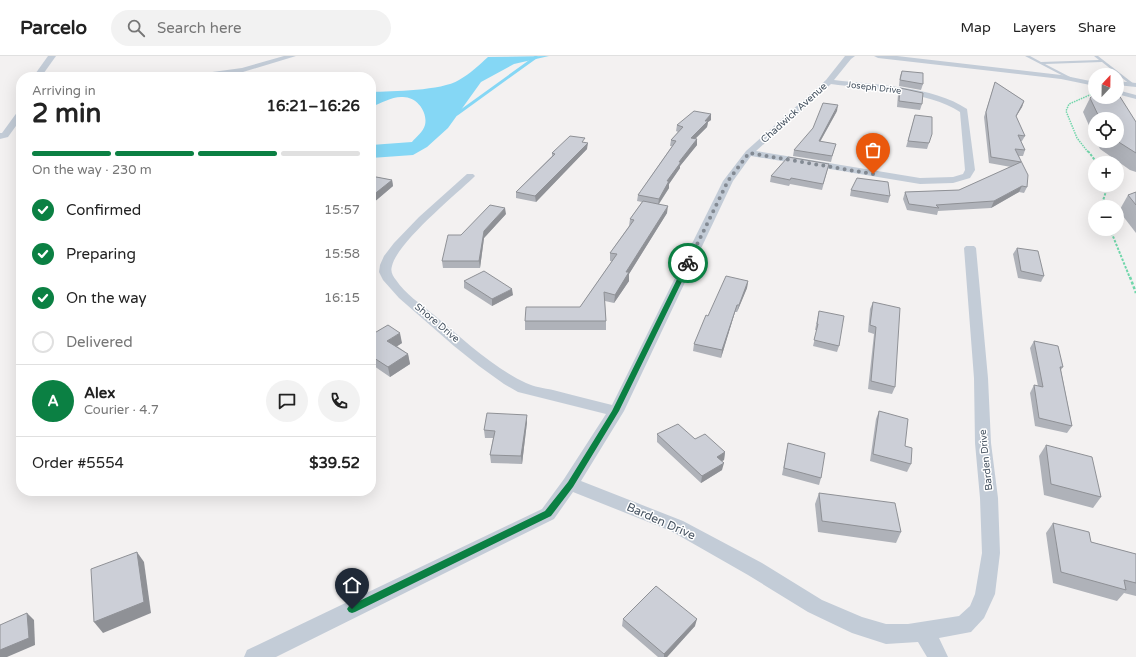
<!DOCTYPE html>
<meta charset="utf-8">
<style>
:root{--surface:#fff;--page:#f2f2f2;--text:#222;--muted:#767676;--line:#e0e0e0;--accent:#0b8043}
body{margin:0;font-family:"Varela Round",sans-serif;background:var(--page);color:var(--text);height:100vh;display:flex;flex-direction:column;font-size:15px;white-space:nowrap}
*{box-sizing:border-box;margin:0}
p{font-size:13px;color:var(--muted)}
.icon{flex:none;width:22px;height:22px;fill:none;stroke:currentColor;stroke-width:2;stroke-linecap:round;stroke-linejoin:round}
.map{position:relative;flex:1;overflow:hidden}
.drawer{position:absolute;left:16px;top:16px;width:360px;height:424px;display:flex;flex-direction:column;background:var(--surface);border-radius:16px;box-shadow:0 4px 16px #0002}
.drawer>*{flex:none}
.needle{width:26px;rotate:22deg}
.buttons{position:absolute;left:1088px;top:12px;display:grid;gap:8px}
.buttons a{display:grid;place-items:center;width:36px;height:36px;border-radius:50%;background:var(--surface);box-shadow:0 4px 16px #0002;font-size:20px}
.pin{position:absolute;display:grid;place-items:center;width:34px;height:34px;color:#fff;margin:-41px -17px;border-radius:50% 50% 50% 0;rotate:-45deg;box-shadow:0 0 4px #0007}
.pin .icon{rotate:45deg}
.courier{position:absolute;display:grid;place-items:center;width:40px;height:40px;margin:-20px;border:3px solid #0b8043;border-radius:50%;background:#fff;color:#222;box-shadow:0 1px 5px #0007}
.overview em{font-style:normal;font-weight:800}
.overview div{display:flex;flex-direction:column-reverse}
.overview{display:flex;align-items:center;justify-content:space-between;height:68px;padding:0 16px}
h1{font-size:26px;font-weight:800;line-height:30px}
.bar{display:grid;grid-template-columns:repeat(4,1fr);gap:6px 4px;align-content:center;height:48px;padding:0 16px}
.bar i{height:5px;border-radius:3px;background:var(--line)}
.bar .active{background:var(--accent)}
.bar p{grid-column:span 4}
.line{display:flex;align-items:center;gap:10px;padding:0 16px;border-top:1px solid var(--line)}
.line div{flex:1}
.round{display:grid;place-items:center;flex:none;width:42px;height:42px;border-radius:21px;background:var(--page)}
ol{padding:0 16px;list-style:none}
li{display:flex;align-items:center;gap:12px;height:44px}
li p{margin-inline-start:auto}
li .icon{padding:4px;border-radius:50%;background:var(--accent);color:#fff;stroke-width:4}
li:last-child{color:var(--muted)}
li i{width:22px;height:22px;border:2px solid var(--line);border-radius:50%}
header{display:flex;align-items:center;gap:24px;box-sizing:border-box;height:56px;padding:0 20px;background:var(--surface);border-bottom:1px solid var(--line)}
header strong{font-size:19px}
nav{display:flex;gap:22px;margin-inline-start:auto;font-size:14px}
.search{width:280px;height:36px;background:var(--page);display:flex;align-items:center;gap:10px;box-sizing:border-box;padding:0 14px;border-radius:22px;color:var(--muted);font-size:15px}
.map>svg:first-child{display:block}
</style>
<header>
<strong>Parcelo</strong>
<div class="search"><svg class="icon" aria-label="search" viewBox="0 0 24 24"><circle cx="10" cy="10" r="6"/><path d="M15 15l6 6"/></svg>Search here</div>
<nav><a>Map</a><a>Layers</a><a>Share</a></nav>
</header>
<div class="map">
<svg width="1136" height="601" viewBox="0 0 1136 601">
<rect width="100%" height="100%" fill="#f3f1f1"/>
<!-- water -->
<path fill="#85d7f5" d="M 549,0 L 514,8 L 481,26 L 448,72 L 427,91 L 413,99 L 371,102 L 371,89 L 412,86 C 416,81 423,76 425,69 C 428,56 417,41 403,41 C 393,40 381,47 371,51 L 371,36 C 393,35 441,35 459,24 C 470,18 479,9 488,1 Z"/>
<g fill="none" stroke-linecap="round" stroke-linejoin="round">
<!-- stream -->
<polyline stroke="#85d7f5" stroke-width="3" points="457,58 536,1"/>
<!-- path-far2 -->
<polyline stroke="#70d6aa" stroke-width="1.5" stroke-dasharray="1.5 1" stroke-linecap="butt" points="1088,96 1077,82 1066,55 1069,48 1092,38"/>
<!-- path-far1 -->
<g stroke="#70d6aa" stroke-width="2" stroke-dasharray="2.5 1.5" stroke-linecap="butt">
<polyline points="1088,95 1097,107"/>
<polyline points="1101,151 1108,129"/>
<polyline points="1110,173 1130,222"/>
</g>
<!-- path -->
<polyline stroke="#70d6aa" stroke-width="2.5" stroke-dasharray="3 2" stroke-linecap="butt" points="1130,221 1136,237"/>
<!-- service -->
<polygon fill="#c3ccd7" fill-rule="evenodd" points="1025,0 1030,0 1041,6 1099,4 1094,0 1098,0 1134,28 1131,29 1102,6 1045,8 1072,22 1073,23 1071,24"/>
<!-- minor -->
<g fill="#c3ccd7" fill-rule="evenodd">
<polygon points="48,0 56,0 41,21 33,21"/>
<polygon points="284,0 296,0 243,16 207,21 186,21 190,19 242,12"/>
<path d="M 845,0 L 855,0 L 851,3 L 834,24 C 875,29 933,30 967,53 L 975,114 L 970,122 L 953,127 L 920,128 L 751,100 L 733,125 L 624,355 L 581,425 L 683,465 L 762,507 L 822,544 L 862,561 L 886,568 L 908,568 L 959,560 L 970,550 L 975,538 L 982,497 L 980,442 L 975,387 L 974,322 L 964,192 L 966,190 L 974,190 L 976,192 L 988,322 L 991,387 L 998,442 L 1000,497 L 995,538 L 984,562 L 971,576 L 939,582 L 948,601 L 927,601 L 918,586 L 886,588 L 852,577 L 808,556 L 748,519 L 671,475 L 573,436 L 554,463 L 276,601 L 244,601 L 247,594 L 542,453 L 564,423 L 606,358 L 518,336 L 504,328 L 479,310 L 454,290 L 399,242 L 383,224 L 379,216 L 380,209 L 384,200 L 394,187 L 419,161 L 467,118 L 473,118 L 475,120 L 473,122 C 454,140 397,187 392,210 C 390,216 393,220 396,224 C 405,238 421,248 434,259 C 463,283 492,311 526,327 C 534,331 544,332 553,334 C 572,339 592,344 612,349 L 723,125 L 746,95 L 826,24 ZM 831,28 C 868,33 929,35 960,56 L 965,114 L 963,118 L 953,121 L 920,122 L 756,95 Z"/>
<polygon points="874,0 897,0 1061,19 1095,26 1095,30 1061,23 878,2"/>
<polygon points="1117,25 1136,27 1136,31 1117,29"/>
<polygon points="1117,34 1136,39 1136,43 1117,38"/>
<polygon points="21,54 21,63 8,81 0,83 0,77 2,77 18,55"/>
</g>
</g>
<!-- wall -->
<g fill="#afb2b9">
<polygon points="902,15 923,28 921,34 899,30 900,20"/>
<polygon points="995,26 1024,45 1022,51 1016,61 1025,80 1022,85 1021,85 1025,94 1023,100 1019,100 1027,131 1024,137 1019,136 991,152 938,155 937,159 907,154 903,143 905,136 959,134 1011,111 989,107 984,61"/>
<polygon points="900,32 922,48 920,54 897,51 898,38"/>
<polygon points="1090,42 1136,66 1136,116 1130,114 1100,93 1096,85 1117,85 1117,63 1095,63 1095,83 1083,56"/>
<polygon points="837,55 820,86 834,94 831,106 793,100 794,94"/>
<polygon points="711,58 711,64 708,66 707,71 695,83 697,83 697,89 680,110 680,112 669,128 669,132 659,148 667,157 629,218 629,225 614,247 605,245 606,265 606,274 525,274 525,265 580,251 612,205 610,205 610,197 629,170 630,163 642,146 637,145 638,139 672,90 670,90 671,84 678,76 676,75 677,69"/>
<polygon points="915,59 929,87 927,93 906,91"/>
<polygon points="585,87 587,93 536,146 516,142 516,136 552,100 552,97"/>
<polygon points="829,108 822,134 790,128 789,130 770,126 771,120"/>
<polygon points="371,120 392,124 393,130 373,147 371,146"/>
<polygon points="851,134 890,140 888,147 850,140"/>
<polygon points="1136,136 1136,177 1119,155 1128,139"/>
<polygon points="506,158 484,182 480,212 443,212 442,205 461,179"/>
<polygon points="1017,192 1044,220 1041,226 1018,222 1013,198"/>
<polygon points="464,225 513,239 492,250 464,232"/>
<polygon points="748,225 747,232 737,256 735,256 721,302 693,295 694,288 708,260"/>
<polygon points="873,246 895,331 892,338 868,333 874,278 868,276 870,253"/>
<polygon points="819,255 839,290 837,296 813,290 817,274 815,274"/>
<polygon points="371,279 402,287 397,290 408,298 410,308 390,321 371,308"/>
<polygon points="1034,285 1063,311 1061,314 1072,370 1067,377 1035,370 1030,337 1034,329 1038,330 1030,292"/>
<polygon points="879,355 911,408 907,416 870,405 876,363"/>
<polygon points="527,366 522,408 491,407 490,399 493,382 485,382 484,374"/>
<polygon points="657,378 695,383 725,396 724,404 722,405 722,414 701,427 657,386"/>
<polygon points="788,387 821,422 819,429 782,419"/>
<polygon points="1046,389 1101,441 1093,452 1044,439 1039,400"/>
<polygon points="819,437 901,476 896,487 818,476 815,448"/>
<polygon points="1053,467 1091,486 1136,498 1136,540 1124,537 1117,545 1053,527 1046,477"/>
<polygon points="623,563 695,570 667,601 658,601 622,570"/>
</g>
<!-- shaded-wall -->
<g fill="#8f9196">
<polygon points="1024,45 1022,51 1013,65 1016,60"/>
<polygon points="838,49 837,55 817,91 819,85"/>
<polygon points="711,58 711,64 708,66 707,71 690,88 691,82 705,65"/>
<polygon points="697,83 697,89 680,110 680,112 669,128 669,132 658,149 659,143 667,125 679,106"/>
<polygon points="588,87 587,93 536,146 535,140"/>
<polygon points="392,124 393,130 373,147 372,140"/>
<polygon points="1022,130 1019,136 991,152 994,145"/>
<polygon points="668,150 667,157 629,218 629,225 614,247 615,239 626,216"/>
<polygon points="505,152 506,158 484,182 480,212 479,205 484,175"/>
<polygon points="748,225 747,232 737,256 739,249"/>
<polygon points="512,233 513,239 492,250 492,243"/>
<polygon points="737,249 735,256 721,302 722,294"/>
<polygon points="400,277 402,287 390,295 387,285"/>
<polygon points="408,298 410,308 390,321 388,311"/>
<polygon points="527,359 527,366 522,408 521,400"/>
<polygon points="725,396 724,404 715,408 717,401"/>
<polygon points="724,407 722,414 701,427 702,420"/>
<polygon points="137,496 144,506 151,557 103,577 94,566"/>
<polygon points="27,557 34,564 35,589 7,601 0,601 0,594"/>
<polygon points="697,563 695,570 667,601 664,601 664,598"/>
</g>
<!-- building -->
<g fill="#cccfd7" stroke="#8f9196">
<polygon points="902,15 923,17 923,28 900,24"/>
<polygon points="995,26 1024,45 1016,60 1025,80 1018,79 1025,94 1015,93 1028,119 1027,131 1022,130 994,145 936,149 939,152 909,148 905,136 959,134 1021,106 991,101 986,56"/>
<polygon points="900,32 923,37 922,48 899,45"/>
<polygon points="1117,36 1136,66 1136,97 1117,85 1117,63 1100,63 1090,42 1095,37 1095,41 1117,41"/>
<polygon points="823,47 838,49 819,85 836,88 832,100 794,94 813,72"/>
<polygon points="694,55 711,58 705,65 708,65 691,82 697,83 679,106 681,106 667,125 669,125 659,143 638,139 676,85 671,84 683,71 677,69"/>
<polygon points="915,59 932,61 932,78 929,87 908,85"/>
<polygon points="570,80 585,82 582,86 588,87 535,140 516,136 555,98 552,97"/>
<polygon points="788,101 829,108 823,128 791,122 790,124 771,120"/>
<polygon points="371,120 392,124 372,140 371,140"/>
<polygon points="857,122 888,126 890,140 851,134"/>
<polygon points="1136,136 1136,149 1128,139"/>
<polygon points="643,145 668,150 626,216 629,216 615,239 604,236 606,265 525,265 526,251 580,251 617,198 610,197 634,164 630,163"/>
<polygon points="490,149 505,152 484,175 479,205 442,205 448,179 461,179"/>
<polygon points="1017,192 1038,195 1044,220 1021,215"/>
<polygon points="484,215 512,233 492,243 464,225"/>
<polygon points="726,220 748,225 739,249 737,249 722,294 694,288 706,259 708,260"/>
<polygon points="873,246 900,252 895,331 871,325 876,271 870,269"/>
<polygon points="819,255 844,260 839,290 814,284 818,268 817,268"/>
<polygon points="388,269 400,277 387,285 408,298 388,311 371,300 371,279"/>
<polygon points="1034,285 1058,290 1063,311 1060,311 1072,370 1039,362 1034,329 1043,331"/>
<polygon points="879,355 908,363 905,390 912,392 911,408 873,398"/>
<polygon points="487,357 527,359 521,400 490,399 495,375 484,374"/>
<polygon points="678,368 695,383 705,378 725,396 717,401 724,407 702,420 657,378"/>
<polygon points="788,387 825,397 821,422 784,412"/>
<polygon points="1046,389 1092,401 1101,441 1051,428"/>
<polygon points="819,437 895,447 901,476 822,465"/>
<polygon points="1053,467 1089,476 1091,486 1136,498 1136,527 1124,524 1126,534 1061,516"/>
<polygon points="137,496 144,546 94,566 91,513"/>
<polygon points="656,530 697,563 664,598 623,563"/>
<polygon points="27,557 29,582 0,594 0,569"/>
</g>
<!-- route -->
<polygon fill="#0b8043" points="688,205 691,207 619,355 573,431 551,460 355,556 352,557 349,556 347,553 349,550 545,455 568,426 612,355 685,207"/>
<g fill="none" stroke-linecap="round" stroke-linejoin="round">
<!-- done -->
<polyline stroke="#838a93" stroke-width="4" stroke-dasharray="0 7.2" points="688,207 728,125 749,97 873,118"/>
</g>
<g text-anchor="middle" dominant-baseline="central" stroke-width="3" stroke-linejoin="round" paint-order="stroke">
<!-- far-street labels -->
<g font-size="9" fill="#465361" stroke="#fff">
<text transform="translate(874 32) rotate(7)">Joseph Drive</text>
</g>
<!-- street labels -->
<g font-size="10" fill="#465361" stroke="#fff">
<text transform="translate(794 57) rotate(-42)">Chadwick Avenue</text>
<text transform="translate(437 267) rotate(40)">Shore Drive</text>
<text transform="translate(986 404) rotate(-96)">Barden Drive</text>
</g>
<!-- near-street labels -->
<g font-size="12" fill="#465361" stroke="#fff">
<text transform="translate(661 465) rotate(24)">Barden Drive</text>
</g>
</g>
</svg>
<div class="buttons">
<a><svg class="needle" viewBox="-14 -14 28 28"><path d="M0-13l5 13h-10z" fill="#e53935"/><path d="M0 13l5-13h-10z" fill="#767676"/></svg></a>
<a><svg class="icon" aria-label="locate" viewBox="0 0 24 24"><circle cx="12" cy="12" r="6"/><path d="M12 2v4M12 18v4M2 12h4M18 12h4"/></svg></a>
<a>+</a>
<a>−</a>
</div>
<div class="pin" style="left:873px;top:118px;background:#ea580c"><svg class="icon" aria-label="bag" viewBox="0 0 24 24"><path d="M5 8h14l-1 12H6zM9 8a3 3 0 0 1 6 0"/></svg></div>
<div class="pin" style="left:352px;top:553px;background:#1f2937"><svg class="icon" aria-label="home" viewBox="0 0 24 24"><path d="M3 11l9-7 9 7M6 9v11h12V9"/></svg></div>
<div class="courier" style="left:688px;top:207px"><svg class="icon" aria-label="bike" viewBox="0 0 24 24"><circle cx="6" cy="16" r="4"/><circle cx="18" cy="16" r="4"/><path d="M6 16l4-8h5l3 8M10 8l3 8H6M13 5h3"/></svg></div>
<section class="drawer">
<div class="overview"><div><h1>2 min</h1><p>Arriving in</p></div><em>16:21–16:26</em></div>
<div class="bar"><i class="active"></i><i class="active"></i><i class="active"></i><i></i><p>On the way · 230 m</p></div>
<ol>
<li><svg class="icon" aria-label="check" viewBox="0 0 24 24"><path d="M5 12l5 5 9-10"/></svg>Confirmed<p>15:57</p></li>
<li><svg class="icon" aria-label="check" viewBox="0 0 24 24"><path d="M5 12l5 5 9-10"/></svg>Preparing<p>15:58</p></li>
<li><svg class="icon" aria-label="check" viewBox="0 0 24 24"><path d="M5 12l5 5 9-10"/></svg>On the way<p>16:15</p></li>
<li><i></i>Delivered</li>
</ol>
<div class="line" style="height:72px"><b class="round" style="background:var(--accent);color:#fff">A</b><div><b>Alex</b><p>Courier · 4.7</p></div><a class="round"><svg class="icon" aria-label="chat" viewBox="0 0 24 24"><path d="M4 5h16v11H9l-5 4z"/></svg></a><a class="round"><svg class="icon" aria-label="phone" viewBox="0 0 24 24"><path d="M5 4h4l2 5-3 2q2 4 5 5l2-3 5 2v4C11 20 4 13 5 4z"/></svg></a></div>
<div class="line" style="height:52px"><div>Order #5554</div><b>$39.52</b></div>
</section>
</div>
